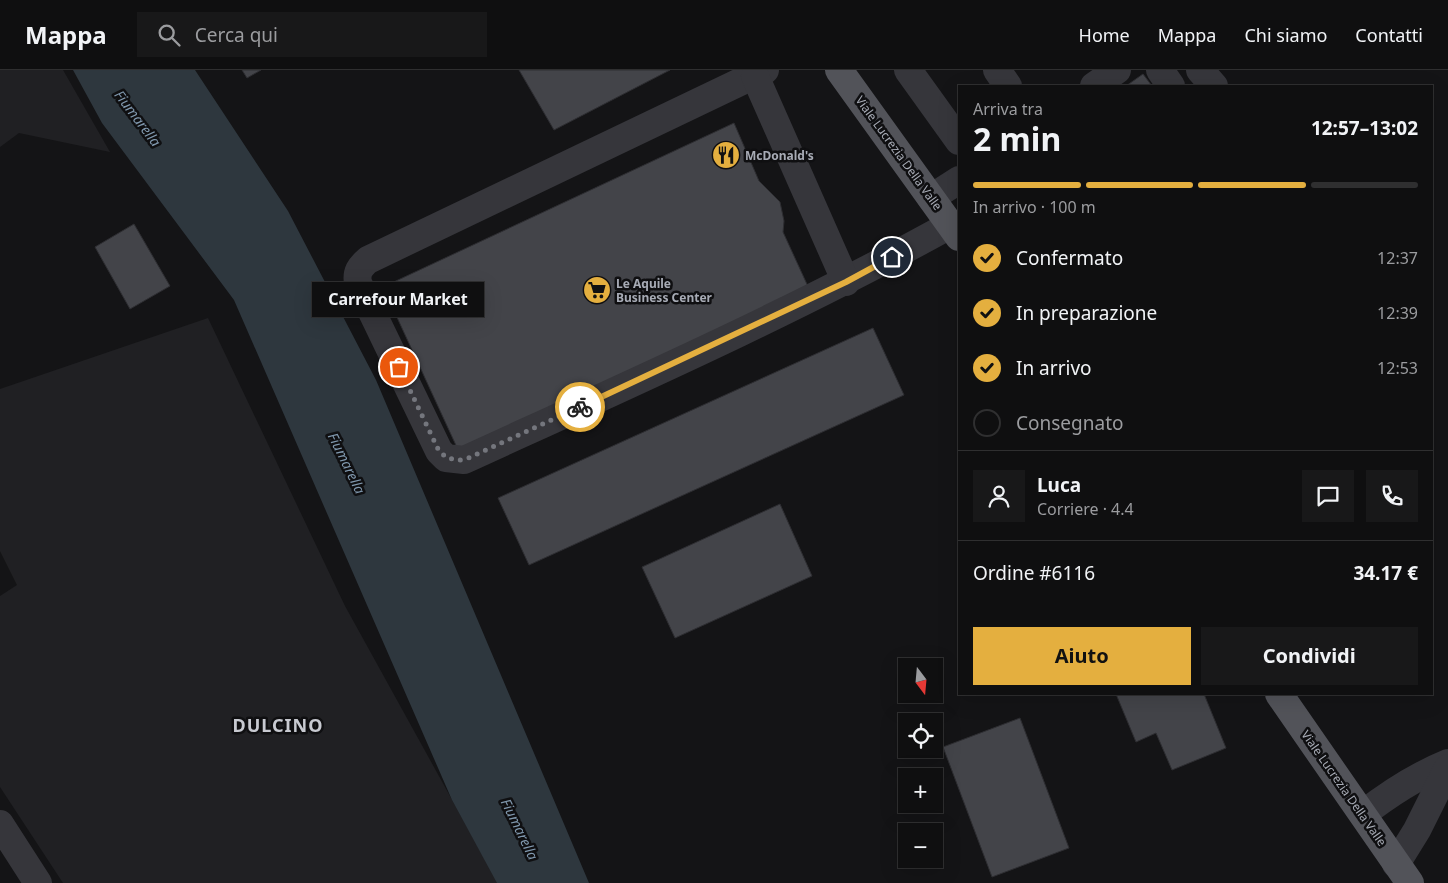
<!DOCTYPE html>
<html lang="it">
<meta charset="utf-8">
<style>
:root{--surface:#0f0f10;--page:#181819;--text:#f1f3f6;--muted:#9b9c9f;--line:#2f2f30;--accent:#e4af3f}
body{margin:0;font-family:"Noto Sans",sans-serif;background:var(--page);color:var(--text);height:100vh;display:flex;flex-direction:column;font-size:19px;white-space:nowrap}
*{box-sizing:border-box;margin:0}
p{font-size:16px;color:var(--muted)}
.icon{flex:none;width:28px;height:28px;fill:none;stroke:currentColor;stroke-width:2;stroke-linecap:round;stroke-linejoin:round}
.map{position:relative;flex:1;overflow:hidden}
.drawer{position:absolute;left:958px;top:15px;width:475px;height:610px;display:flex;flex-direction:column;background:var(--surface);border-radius:0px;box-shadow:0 5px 20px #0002,0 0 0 1px var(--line)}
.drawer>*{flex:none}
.needle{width:32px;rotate:164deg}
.tools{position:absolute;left:898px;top:588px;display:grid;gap:10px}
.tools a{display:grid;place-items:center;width:45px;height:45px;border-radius:0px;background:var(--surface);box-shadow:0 5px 20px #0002,0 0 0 1px var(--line);font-size:25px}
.pin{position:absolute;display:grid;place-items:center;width:42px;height:42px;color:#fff;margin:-21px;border:2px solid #fff;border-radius:50%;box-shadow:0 1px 5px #0007}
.courier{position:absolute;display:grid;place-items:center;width:50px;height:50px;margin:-25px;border:4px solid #e4af3f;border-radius:50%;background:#fff;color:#222;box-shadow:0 1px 6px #0007}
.bubble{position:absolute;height:35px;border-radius:0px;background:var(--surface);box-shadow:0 5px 20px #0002,0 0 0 1px var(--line);font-size:16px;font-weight:700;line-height:35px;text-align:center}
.overview em{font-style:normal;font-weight:700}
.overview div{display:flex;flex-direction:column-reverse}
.overview{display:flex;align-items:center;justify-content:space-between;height:85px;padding:0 15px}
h1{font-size:32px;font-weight:700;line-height:38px}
.bar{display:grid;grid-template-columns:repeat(4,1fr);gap:8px 5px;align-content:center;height:60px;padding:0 15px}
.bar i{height:6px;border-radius:4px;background:var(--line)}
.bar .selected{background:var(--accent)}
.bar p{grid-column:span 4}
.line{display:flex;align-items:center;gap:12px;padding:0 15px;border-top:1px solid var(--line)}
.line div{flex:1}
.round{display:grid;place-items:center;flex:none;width:52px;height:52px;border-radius:0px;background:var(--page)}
ol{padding:0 15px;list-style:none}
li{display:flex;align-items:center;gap:15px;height:55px}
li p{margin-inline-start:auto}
li .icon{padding:5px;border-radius:50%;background:var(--accent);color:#111;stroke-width:4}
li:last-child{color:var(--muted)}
li i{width:28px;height:28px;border:2px solid var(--line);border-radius:50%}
.primary-button{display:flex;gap:10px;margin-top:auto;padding:10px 15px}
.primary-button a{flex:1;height:58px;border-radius:0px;background:var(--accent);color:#111;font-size:20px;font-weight:700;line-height:58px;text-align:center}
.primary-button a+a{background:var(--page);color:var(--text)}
header{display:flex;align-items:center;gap:30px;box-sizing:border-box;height:70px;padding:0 25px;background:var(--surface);border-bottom:1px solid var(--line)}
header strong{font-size:24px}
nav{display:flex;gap:28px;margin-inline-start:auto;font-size:18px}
.search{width:350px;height:45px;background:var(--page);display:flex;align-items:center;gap:12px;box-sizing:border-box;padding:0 18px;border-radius:0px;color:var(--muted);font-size:19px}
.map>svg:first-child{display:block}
</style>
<header>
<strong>Mappa</strong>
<div class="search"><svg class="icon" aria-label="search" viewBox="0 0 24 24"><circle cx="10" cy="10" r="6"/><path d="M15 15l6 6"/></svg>Cerca qui</div>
<nav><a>Home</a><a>Mappa</a><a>Chi siamo</a><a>Contatti</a></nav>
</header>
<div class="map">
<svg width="1448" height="813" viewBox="0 0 1448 813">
<rect width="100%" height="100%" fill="#141416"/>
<!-- built -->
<g fill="#202023">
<polygon points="0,0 63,0 110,82 19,63 0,77"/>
<polygon points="208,248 345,536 498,813 63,813 0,717 0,526 17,515 0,481 0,319"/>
</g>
<!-- water -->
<polygon fill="#2e373e" points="73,0 195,0 288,141 376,310 589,813 497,813 452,730 234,230 102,53"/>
<!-- building -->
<g fill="#434449" stroke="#2e2e32">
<polygon points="242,0 261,0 247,8"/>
<polygon points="519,0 670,0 554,60"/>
<polygon points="1143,4 1152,16 1126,16"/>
<polygon points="734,53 759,111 780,132 784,151 783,162 811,223 460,384 383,217"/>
<polygon points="134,154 170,216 130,239 95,177"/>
<polygon points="873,258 904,325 529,495 498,428"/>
<polygon points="780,434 812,506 675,568 642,497"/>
<polygon points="1116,624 1204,624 1226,678 1172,700 1156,663 1136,672"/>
<polygon points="1020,648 1069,778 992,807 943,677"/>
</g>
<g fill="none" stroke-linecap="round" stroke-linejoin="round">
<!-- minor -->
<g stroke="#36363b" stroke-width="28">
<path d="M 765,0 L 368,190 C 360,197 356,202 358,213 L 439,381 L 446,388 L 464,390 C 628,315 793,242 950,155"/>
<polyline points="908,0 959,71"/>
<polyline points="997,0 1008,16"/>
<polyline points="1160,0 1171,16"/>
<polyline points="1200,0 1214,16"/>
<polyline points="755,6 846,212"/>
<polyline points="1094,16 1117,0"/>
<polyline points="931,128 959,110"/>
<path d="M 1363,744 C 1390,723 1416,706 1448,693"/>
<polyline points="0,754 38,813"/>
<polyline points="1396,794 1417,760 1448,698"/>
</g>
<!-- major -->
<g stroke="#525359" stroke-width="28">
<polyline points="839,0 959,167"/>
<polyline points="1279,624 1410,813"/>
</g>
</g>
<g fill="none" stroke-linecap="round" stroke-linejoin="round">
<!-- done -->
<path stroke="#74767d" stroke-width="5" stroke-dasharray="0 9" d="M 399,297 L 439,381 C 447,389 453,390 464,390 L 580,337"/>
<!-- route -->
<polyline stroke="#e4af3f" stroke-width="6" points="580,337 846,212 892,187"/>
</g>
<!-- icons -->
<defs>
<g id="restaurant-disc" transform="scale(1.4375)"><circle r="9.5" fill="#e4af3f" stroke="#0f0f11"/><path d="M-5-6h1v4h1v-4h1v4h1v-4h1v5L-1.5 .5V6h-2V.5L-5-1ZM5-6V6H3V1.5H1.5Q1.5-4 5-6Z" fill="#111"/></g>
<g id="supermarket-disc" transform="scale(1.4375)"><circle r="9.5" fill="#e4af3f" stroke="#0f0f11"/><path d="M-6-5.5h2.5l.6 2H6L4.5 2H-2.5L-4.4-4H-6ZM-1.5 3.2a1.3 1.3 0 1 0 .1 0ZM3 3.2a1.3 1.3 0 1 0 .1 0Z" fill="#111"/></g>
</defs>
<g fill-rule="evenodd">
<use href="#restaurant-disc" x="726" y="85"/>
<use href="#supermarket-disc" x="597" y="220"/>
</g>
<g text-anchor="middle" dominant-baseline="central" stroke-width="5" stroke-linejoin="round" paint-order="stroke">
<!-- street labels -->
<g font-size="12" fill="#a7abb5" stroke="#0f0f11">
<text transform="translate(899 83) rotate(54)">Viale Lucrezia Della Valle</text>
<text transform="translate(1344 718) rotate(55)">Viale Lucrezia Della Valle</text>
</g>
<!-- poi labels -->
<g font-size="12" font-weight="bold" fill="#a7abb5" stroke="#0f0f11" text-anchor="start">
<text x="745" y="85">McDonald's</text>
<text x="616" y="213">Le Aquile<tspan x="616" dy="14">Business Center</tspan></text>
</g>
<!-- water labels -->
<g font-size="14" font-style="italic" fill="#8098ae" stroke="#0f0f11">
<text transform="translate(138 48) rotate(53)">Fiumarella</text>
<text transform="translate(347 393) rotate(64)">Fiumarella</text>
<text transform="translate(520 759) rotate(64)">Fiumarella</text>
</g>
<!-- district labels -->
<g font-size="18" font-weight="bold" letter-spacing="1" fill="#c8cad1" stroke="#0f0f11">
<text x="278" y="655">DULCINO</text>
</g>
</g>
</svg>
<div class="tools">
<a><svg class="needle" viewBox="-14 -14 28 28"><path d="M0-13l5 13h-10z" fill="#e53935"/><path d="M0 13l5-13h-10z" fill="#9b9c9f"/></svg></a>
<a><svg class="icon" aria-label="locate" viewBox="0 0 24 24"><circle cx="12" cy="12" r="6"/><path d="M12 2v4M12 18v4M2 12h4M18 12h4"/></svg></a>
<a>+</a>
<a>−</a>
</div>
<div class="pin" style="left:399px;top:297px;background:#ea580c"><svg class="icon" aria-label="bag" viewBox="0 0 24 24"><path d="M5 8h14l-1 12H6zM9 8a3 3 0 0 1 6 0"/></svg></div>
<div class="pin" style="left:892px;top:187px;background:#1f2937"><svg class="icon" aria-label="home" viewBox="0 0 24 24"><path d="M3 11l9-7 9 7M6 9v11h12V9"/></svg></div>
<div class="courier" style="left:580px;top:337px"><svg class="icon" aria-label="bike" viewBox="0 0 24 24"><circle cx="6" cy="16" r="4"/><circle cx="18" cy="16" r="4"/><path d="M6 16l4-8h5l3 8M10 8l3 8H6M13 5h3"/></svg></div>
<div class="bubble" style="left:312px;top:212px;width:172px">Carrefour Market</div>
<section class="drawer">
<div class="overview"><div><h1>2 min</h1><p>Arriva tra</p></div><em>12:57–13:02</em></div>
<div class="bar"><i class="selected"></i><i class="selected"></i><i class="selected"></i><i></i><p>In arrivo · 100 m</p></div>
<ol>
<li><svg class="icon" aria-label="check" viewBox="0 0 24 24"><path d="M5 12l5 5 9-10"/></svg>Confermato<p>12:37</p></li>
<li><svg class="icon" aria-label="check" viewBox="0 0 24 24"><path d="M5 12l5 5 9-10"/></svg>In preparazione<p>12:39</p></li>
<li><svg class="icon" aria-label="check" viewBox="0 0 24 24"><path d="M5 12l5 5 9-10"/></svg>In arrivo<p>12:53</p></li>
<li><i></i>Consegnato</li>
</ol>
<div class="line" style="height:90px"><a class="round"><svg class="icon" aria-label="person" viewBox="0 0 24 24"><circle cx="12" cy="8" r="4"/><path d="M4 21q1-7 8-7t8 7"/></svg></a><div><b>Luca</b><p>Corriere · 4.4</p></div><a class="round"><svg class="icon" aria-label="chat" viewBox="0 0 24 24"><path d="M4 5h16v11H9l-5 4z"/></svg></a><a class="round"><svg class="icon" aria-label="phone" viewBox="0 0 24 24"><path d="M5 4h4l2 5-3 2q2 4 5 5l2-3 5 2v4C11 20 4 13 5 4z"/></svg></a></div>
<div class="line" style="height:65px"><div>Ordine #6116</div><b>34.17 €</b></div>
<div class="primary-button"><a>Aiuto</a><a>Condividi</a></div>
</section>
</div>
